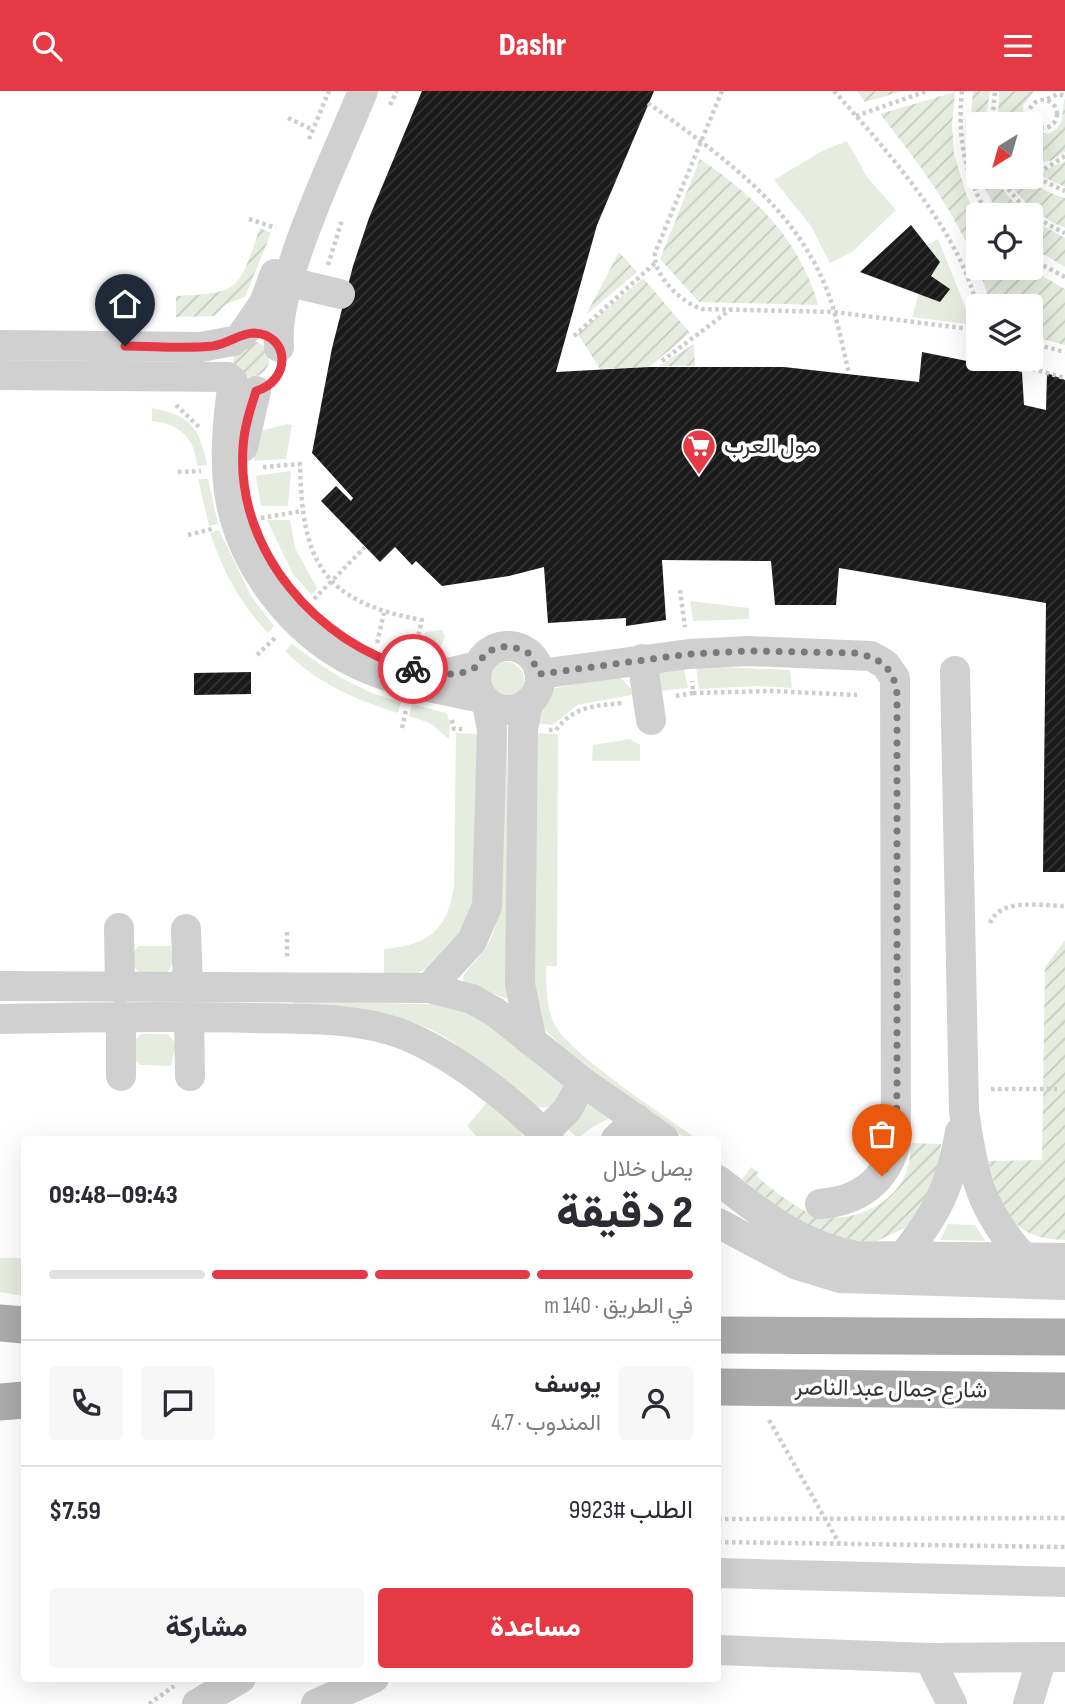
<!DOCTYPE html>
<html lang="ar">
<meta charset="utf-8">
<style>
:root{--surface:#fff;--page:#f7f7f7;--text:#2b2b33;--muted:#7c7c81;--line:#e1e1e2;--accent:#e63946}
body{margin:0;font-family:"Sofia Sans Condensed",Vazirmatn,sans-serif;background:var(--page);color:var(--text);direction:rtl;height:100vh;display:flex;flex-direction:column;font-size:26px;white-space:nowrap}
*{box-sizing:border-box;margin:0}
p{font-size:23px;color:var(--muted)}
.icon{flex:none;width:38px;height:38px;fill:none;stroke:currentColor;stroke-width:2;stroke-linecap:round;stroke-linejoin:round}
.map{position:relative;flex:1;overflow:hidden;direction:ltr}
.side{position:absolute;left:21px;top:1045px;width:700px;height:546px;display:flex;flex-direction:column;background:var(--surface);border-radius:7px;box-shadow:0 7px 28px #0002;direction:rtl}
.side>*{flex:none}
.needle{width:46px;rotate:217deg}
.controls{position:absolute;left:966px;top:21px;display:grid;gap:14px}
.controls a{display:grid;place-items:center;width:77px;height:77px;border-radius:7px;background:var(--surface);box-shadow:0 7px 28px #0002;font-size:35px}
.pin{position:absolute;display:grid;place-items:center;width:60px;height:60px;color:#fff;margin:-72px -30px;border-radius:50% 50% 50% 0;rotate:-45deg;box-shadow:0 0 7px #0007}
.pin .icon{rotate:45deg}
.courier{position:absolute;display:grid;place-items:center;width:70px;height:70px;margin:-35px;border:5px solid #e63946;border-radius:50%;background:#fff;color:#222;box-shadow:0 2px 9px #0007}
.summary em{font-style:normal;font-weight:800}
.summary div{display:flex;flex-direction:column-reverse}
.summary{display:flex;align-items:center;justify-content:space-between;height:119px;padding:0 28px}
h1{font-size:46px;font-weight:800;line-height:52px}
.bar{display:grid;grid-template-columns:repeat(4,1fr);gap:10px 7px;align-content:center;height:84px;padding:0 28px}
.bar i{height:9px;border-radius:5px;background:var(--line)}
.bar .current{background:var(--accent)}
.bar p{grid-column:span 4}
.line{display:flex;align-items:center;gap:18px;padding:0 28px;border-top:2px solid var(--line)}
.line div{flex:1}
.round{display:grid;place-items:center;flex:none;width:74px;height:74px;border-radius:7px;background:var(--page)}
.action{display:flex;gap:14px;margin-top:auto;padding:14px 28px}
.action a{flex:1;height:80px;border-radius:7px;background:var(--accent);color:#fff;font-size:28px;font-weight:800;line-height:80px;text-align:center}
.action a+a{background:var(--page);color:var(--text)}
header{display:flex;justify-content:space-between;align-items:center;height:91px;padding:0 28px;background:var(--accent);color:#fff;font-size:32px;font-weight:800}
.map>svg:first-child{display:block}
</style>
<header><svg class="icon" aria-label="menu" viewBox="0 0 24 24"><path d="M4 6h16M4 12h16M4 18h16"/></svg>Dashr<svg class="icon" aria-label="search" viewBox="0 0 24 24"><circle cx="10" cy="10" r="6"/><path d="M15 15l6 6"/></svg></header>
<div class="map">
<svg width="1065" height="1613" viewBox="0 0 1065 1613">
<defs>
<pattern id="garden-furrows" width="10" height="10" patternUnits="userSpaceOnUse" patternTransform="scale(1.75)"><rect width="10" height="10" fill="#e6ecdf"/><path d="M-1 1l2-2M0 10L10 0M9 11l2-2" fill="none" stroke="#c6cbc0"/></pattern>
<pattern id="building-hatch" width="6" height="6" patternUnits="userSpaceOnUse" patternTransform="scale(1.75)"><rect width="6" height="6" fill="#1a1a1a"/><path d="M-1 1l2-2M0 6l6-6M5 7l2-2" fill="none" stroke="#333"/></pattern>
</defs>
<rect width="100%" height="100%" fill="#fff"/>
<!-- grass -->
<g fill="#e6ecdf">
<polygon points="847,50 867,86 896,119 852,161 830,172 811,135 774,89 822,60"/>
<polygon points="938,148 969,225 966,233 912,226 919,202 940,211 949,198 931,185 940,171 927,154"/>
<path d="M 152,317 C 191,325 199,335 207,374 L 197,375 C 195,346 179,333 152,330 Z"/>
<polygon points="287,333 292,334 286,368 254,370 255,341"/>
<polygon points="291,380 288,415 261,415 256,385"/>
<polygon points="198,388 208,388 218,433 209,435"/>
<polygon points="267,429 290,429 295,457 317,497 312,504 293,483"/>
<path d="M 219,439 L 251,505 L 274,535 L 268,542 C 238,509 225,484 210,442 Z"/>
<polygon points="690,510 749,517 749,528 693,530"/>
<polygon points="442,539 445,546 435,569 421,567 425,541"/>
<path d="M 292,553 C 326,579 360,601 401,611 L 398,622 C 358,610 315,591 285,560 Z"/>
<circle cx="506" cy="589" r="18"/>
<polygon points="683,574 688,597 660,600 658,583 664,577"/>
<polygon points="696,575 790,579 792,597 757,595 699,598"/>
<polygon points="619,585 631,598 632,604 577,614 553,634 535,632 538,613 551,598"/>
<polygon points="412,613 446,622 450,631 449,648 430,632 409,625"/>
<polygon points="502,630 507,630 507,908 463,890 463,885 486,857 493,843 499,820"/>
<path d="M 456,642 L 479,643 L 475,823 L 435,875 L 406,886 L 384,886 L 384,858 C 427,854 447,841 454,796 Z"/>
<path d="M 535,642 L 558,643 L 557,875 L 546,875 C 547,895 545,916 555,934 C 572,965 664,1024 697,1048 L 686,1048 L 566,959 L 545,939 L 533,904 Z"/>
<polygon points="630,648 640,654 640,670 592,670 593,654"/>
<path d="M 138,855 L 171,855 C 173,866 175,873 167,881 L 139,881 L 134,876 L 133,863 Z"/>
<path d="M 293,910 L 461,914 L 558,984 L 565,999 L 555,1014 C 550,1015 544,1017 539,1016 C 516,1010 470,961 445,946 C 399,919 345,919 294,916 Z"/>
<polygon points="141,943 168,943 176,953 171,975 140,974 134,968 133,952"/>
<polygon points="488,1010 515,1031 524,1048 479,1048 467,1035"/>
<polygon points="591,1010 610,1027 592,1036 578,1047 569,1039"/>
<polygon points="948,1133 975,1134 985,1150 940,1149"/>
<polygon points="0,1167 24,1167 24,1205 0,1201"/>
</g>
<!-- garden -->
<g fill="url(#garden-furrows)">
<polygon points="857,0 903,0 865,11"/>
<polygon points="973,0 990,0 985,33 978,33 978,83 970,36"/>
<polygon points="999,0 1035,0 1023,14 1025,33 998,33"/>
<path d="M 955,1 L 952,34 L 954,63 L 967,106 L 978,125 L 978,177 L 1028,177 L 1065,198 L 1065,254 L 1031,245 L 1031,215 L 991,215 C 970,141 927,82 880,23 Z"/>
<path d="M 1064,8 L 1065,9 L 1065,61 L 1050,70 L 1031,72 L 1031,39 L 1048,43 C 1065,36 1062,24 1064,8 Z"/>
<path d="M 700,68 C 755,105 800,149 818,214 L 699,211 L 660,168 Z"/>
<polygon points="1065,70 1065,96 1037,83"/>
<polygon points="979,86 996,86 1006,103 1027,124 999,124"/>
<path d="M 1006,86 C 1030,86 1042,101 1065,107 L 1065,137 C 1039,126 1020,110 1006,86 Z"/>
<polygon points="1031,128 1065,147 1065,176 1031,156"/>
<path d="M 260,137 L 271,142 L 245,206 L 226,213 L 214,225 L 176,226 L 176,205 C 242,202 238,199 260,137 Z"/>
<polygon points="619,161 637,181 586,224"/>
<polygon points="643,187 690,242 649,276 600,278 578,243"/>
<circle cx="251" cy="268" r="18"/>
<polygon points="694,253 695,275 659,275"/>
<path d="M 1065,849 L 1065,1149 C 1008,1148 1002,1116 988,1070 L 1042,1069 L 1045,876 Z"/>
<path d="M 912,1052 L 941,1053 L 937,1093 L 917,1127 L 905,1137 L 877,1150 L 863,1151 L 811,1141 L 742,1088 L 751,1076 L 758,1081 L 757,1086 C 773,1098 789,1113 807,1121 C 842,1137 895,1117 907,1079 C 910,1071 910,1061 912,1052 Z"/>
</g>
<!-- building -->
<g fill="url(#building-hatch)">
<polygon points="422,0 654,0 597,134 556,281 649,276 784,276 919,291 922,261 1022,281 1024,314 1046,319 1047,282 1065,289 1065,781 1043,781 1046,512 839,477 836,514 775,514 771,470 662,469 666,529 626,535 626,527 548,532 544,476 509,485 442,495 416,470 412,474 395,456 380,471 321,410 336,395 351,410 353,407 312,362 332,257 353,175 369,127"/>
<polygon points="911,134 940,171 931,185 950,198 940,211 860,181"/>
<polygon points="251,581 251,603 194,604 194,582"/>
</g>
<g fill="none" stroke-linecap="round" stroke-linejoin="round">
<!-- path -->
<g stroke="#cdcdcd" stroke-width="4.5" stroke-dasharray="3.5 3.5" stroke-linecap="butt">
<path d="M 722,0 L 655,162 C 652,184 682,212 702,218 L 834,221 L 978,239"/>
<path d="M 834,0 C 884,56 968,149 978,224"/>
<path d="M 962,0 C 957,46 965,85 988,124"/>
<polyline points="1047,8 1058,3 1065,5"/>
<circle cx="1043" cy="23" r="14"/>
<path d="M 648,12 C 720,64 793,113 827,199 C 837,225 842,254 849,282"/>
<polyline points="390,14 397,0"/>
<polyline points="856,25 927,0"/>
<polyline points="288,27 313,39"/>
<polyline points="992,33 995,0"/>
<polyline points="309,48 329,0"/>
<polyline points="1031,82 1043,79 1065,65"/>
<polyline points="1031,84 1065,100"/>
<path d="M 1001,86 C 1015,112 1038,130 1065,142"/>
<polyline points="249,128 276,137"/>
<polyline points="1031,168 1065,186"/>
<polyline points="328,174 342,129"/>
<polyline points="574,245 655,172"/>
<polyline points="1031,252 1065,261"/>
<polyline points="1035,253 1029,277 1065,287"/>
<polyline points="662,270 730,219"/>
<polyline points="176,314 200,337"/>
<path d="M 263,376 L 300,373 C 302,471 322,511 422,529 L 416,554"/>
<polyline points="178,381 201,380"/>
<polyline points="261,427 302,420"/>
<polyline points="188,444 212,438"/>
<polyline points="680,499 685,536"/>
<polyline points="314,508 365,456"/>
<polyline points="377,552 384,522"/>
<polyline points="257,564 276,546"/>
<polyline points="693,602 771,600 857,604"/>
<polyline points="676,605 693,602 692,590"/>
<polyline points="452,629 454,638 463,638"/>
<polyline points="402,637 406,619"/>
<path d="M 549,639 L 556,639 C 574,615 594,615 622,612"/>
<path d="M 990,832 C 1001,806 1042,815 1065,815"/>
<polyline points="287,841 287,868"/>
<polyline points="991,998 1057,998"/>
<polyline points="769,1329 839,1452"/>
<polyline points="718,1428 1065,1427"/>
<polyline points="718,1451 1065,1456"/>
<polyline points="149,1613 174,1595"/>
</g>
<!-- minor -->
<g stroke="#d0d0d0" stroke-width="30">
<polyline points="273,187 340,203"/>
<polyline points="242,244 264,212 275,183"/>
<polyline points="0,254 201,256 233,250"/>
<path d="M 279,256 C 273,192 338,63 363,0"/>
<polyline points="0,284 228,286"/>
<path d="M 233,290 C 228,327 224,364 229,401 C 240,474 293,543 359,574 C 397,592 441,598 482,607"/>
<polyline points="243,356 256,300"/>
<circle cx="508" cy="587" r="32"/>
<polyline points="642,568 651,629"/>
<polyline points="420,579 448,582 477,575"/>
<path d="M 955,580 L 964,1020 C 974,1085 979,1117 1024,1167"/>
<path d="M 540,583 L 689,563 L 748,560 L 871,565 L 885,573 L 895,587 L 896,1053 C 884,1091 860,1110 820,1113"/>
<polyline points="528,612 523,638 520,893 532,951"/>
<polyline points="119,837 120,897"/>
<polyline points="186,838 188,896"/>
<polyline points="0,895 429,897 472,908 495,921 583,991 664,1048"/>
<polyline points="429,897 472,850 487,815 492,639 487,612"/>
<polyline points="189,925 190,985"/>
<polyline points="121,926 121,985"/>
<path d="M 0,928 C 85,926 170,925 255,927 C 304,928 361,926 407,945 C 456,966 513,1010 549,1048"/>
<polyline points="543,1043 567,1019 583,991"/>
<polyline points="616,1048 637,1028"/>
<path d="M 718,1089 C 762,1123 800,1155 857,1165 L 1065,1167"/>
<polyline points="718,1132 797,1174 840,1187 1065,1194"/>
<path d="M 903,1165 C 937,1123 951,1094 960,1041"/>
<polyline points="718,1482 1065,1491"/>
<polyline points="718,1559 929,1567 1065,1566"/>
<polyline points="929,1567 952,1613"/>
<polyline points="197,1613 241,1587"/>
<polyline points="316,1613 374,1587"/>
<polyline points="1028,1613 1042,1566"/>
</g>
<!-- major -->
<g stroke="#ababab" stroke-width="37">
<polyline points="0,1232 24,1234"/>
<polyline points="718,1244 1065,1246"/>
<polyline points="718,1296 1065,1300"/>
<polyline points="0,1311 24,1309"/>
</g>
</g>
<g fill="none" stroke-linecap="round" stroke-linejoin="round">
<!-- done -->
<path stroke="#7a7a7a" stroke-width="7" stroke-dasharray="0 12.6" d="M 413,578 C 431,582 460,588 477,575 C 478,574 482,567 483,566 C 495,552 513,554 528,562 L 540,583 L 689,563 L 748,560 L 855,562 C 881,567 894,577 897,603 L 897,997 L 896,1053 L 882,1085"/>
<!-- route -->
<path stroke="#e63946" stroke-width="9" d="M 125,255 C 154,255 184,258 213,255 C 228,253 240,242 254,242 C 291,244 291,290 256,300 C 250,319 244,337 243,357 C 236,460 318,553 413,578"/>
</g>
<!-- icons -->
<defs>
<g id="supermarket-pin" transform="scale(1.75)"><path d="M0 17L-7.5 6A9.5 9.5 0 1 1 7.5 6Z" fill="#e63946" stroke="#fff"/><path d="M-6-5.5h2.5l.6 2H6L4.5 2H-2.5L-4.4-4H-6ZM-1.5 3.2a1.3 1.3 0 1 0 .1 0ZM3 3.2a1.3 1.3 0 1 0 .1 0Z" fill="#fff"/></g>
</defs>
<g fill-rule="evenodd">
<use href="#supermarket-pin" x="699" y="355"/>
</g>
<g text-anchor="middle" dominant-baseline="central" stroke-width="7" stroke-linejoin="round" paint-order="stroke">
<!-- poi labels -->
<g font-size="23" fill="#333" stroke="#fff" text-anchor="start">
<text x="724" y="355">مول العرب</text>
</g>
<!-- street labels -->
<g font-size="23" fill="#333" stroke="#fff">
<text transform="translate(891 1298) rotate(1)">شارع جمال عبد الناصر</text>
</g>
</g>
</svg>
<div class="controls">
<a><svg class="needle" viewBox="-14 -14 28 28"><path d="M0-13l5 13h-10z" fill="#e53935"/><path d="M0 13l5-13h-10z" fill="#7c7c81"/></svg></a>
<a><svg class="icon" aria-label="locate" viewBox="0 0 24 24"><circle cx="12" cy="12" r="6"/><path d="M12 2v4M12 18v4M2 12h4M18 12h4"/></svg></a>
<a><svg class="icon" aria-label="layers" viewBox="0 0 24 24"><path d="M12 4l9 5-9 5-9-5zM3 14l9 5 9-5"/></svg></a>
</div>
<div class="pin" style="left:882px;top:1085px;background:#ea580c"><svg class="icon" aria-label="bag" viewBox="0 0 24 24"><path d="M5 8h14l-1 12H6zM9 8a3 3 0 0 1 6 0"/></svg></div>
<div class="pin" style="left:125px;top:255px;background:#1f2937"><svg class="icon" aria-label="home" viewBox="0 0 24 24"><path d="M3 11l9-7 9 7M6 9v11h12V9"/></svg></div>
<div class="courier" style="left:413px;top:578px"><svg class="icon" aria-label="bike" viewBox="0 0 24 24"><circle cx="6" cy="16" r="4"/><circle cx="18" cy="16" r="4"/><path d="M6 16l4-8h5l3 8M10 8l3 8H6M13 5h3"/></svg></div>
<section class="side">
<div class="summary"><div><h1>2 دقيقة</h1><p>يصل خلال</p></div><em>09:43–09:48</em></div>
<div class="bar"><i class="current"></i><i class="current"></i><i class="current"></i><i></i><p>في الطريق · 140 m</p></div>
<div class="line" style="height:126px"><a class="round"><svg class="icon" aria-label="person" viewBox="0 0 24 24"><circle cx="12" cy="8" r="4"/><path d="M4 21q1-7 8-7t8 7"/></svg></a><div><b>يوسف</b><p>المندوب · 4.7</p></div><a class="round"><svg class="icon" aria-label="chat" viewBox="0 0 24 24"><path d="M4 5h16v11H9l-5 4z"/></svg></a><a class="round"><svg class="icon" aria-label="phone" viewBox="0 0 24 24"><path d="M5 4h4l2 5-3 2q2 4 5 5l2-3 5 2v4C11 20 4 13 5 4z"/></svg></a></div>
<div class="line" style="height:91px"><div>الطلب #9923</div><b>$7.59</b></div>
<div class="action"><a>مساعدة</a><a>مشاركة</a></div>
</section>
</div>
